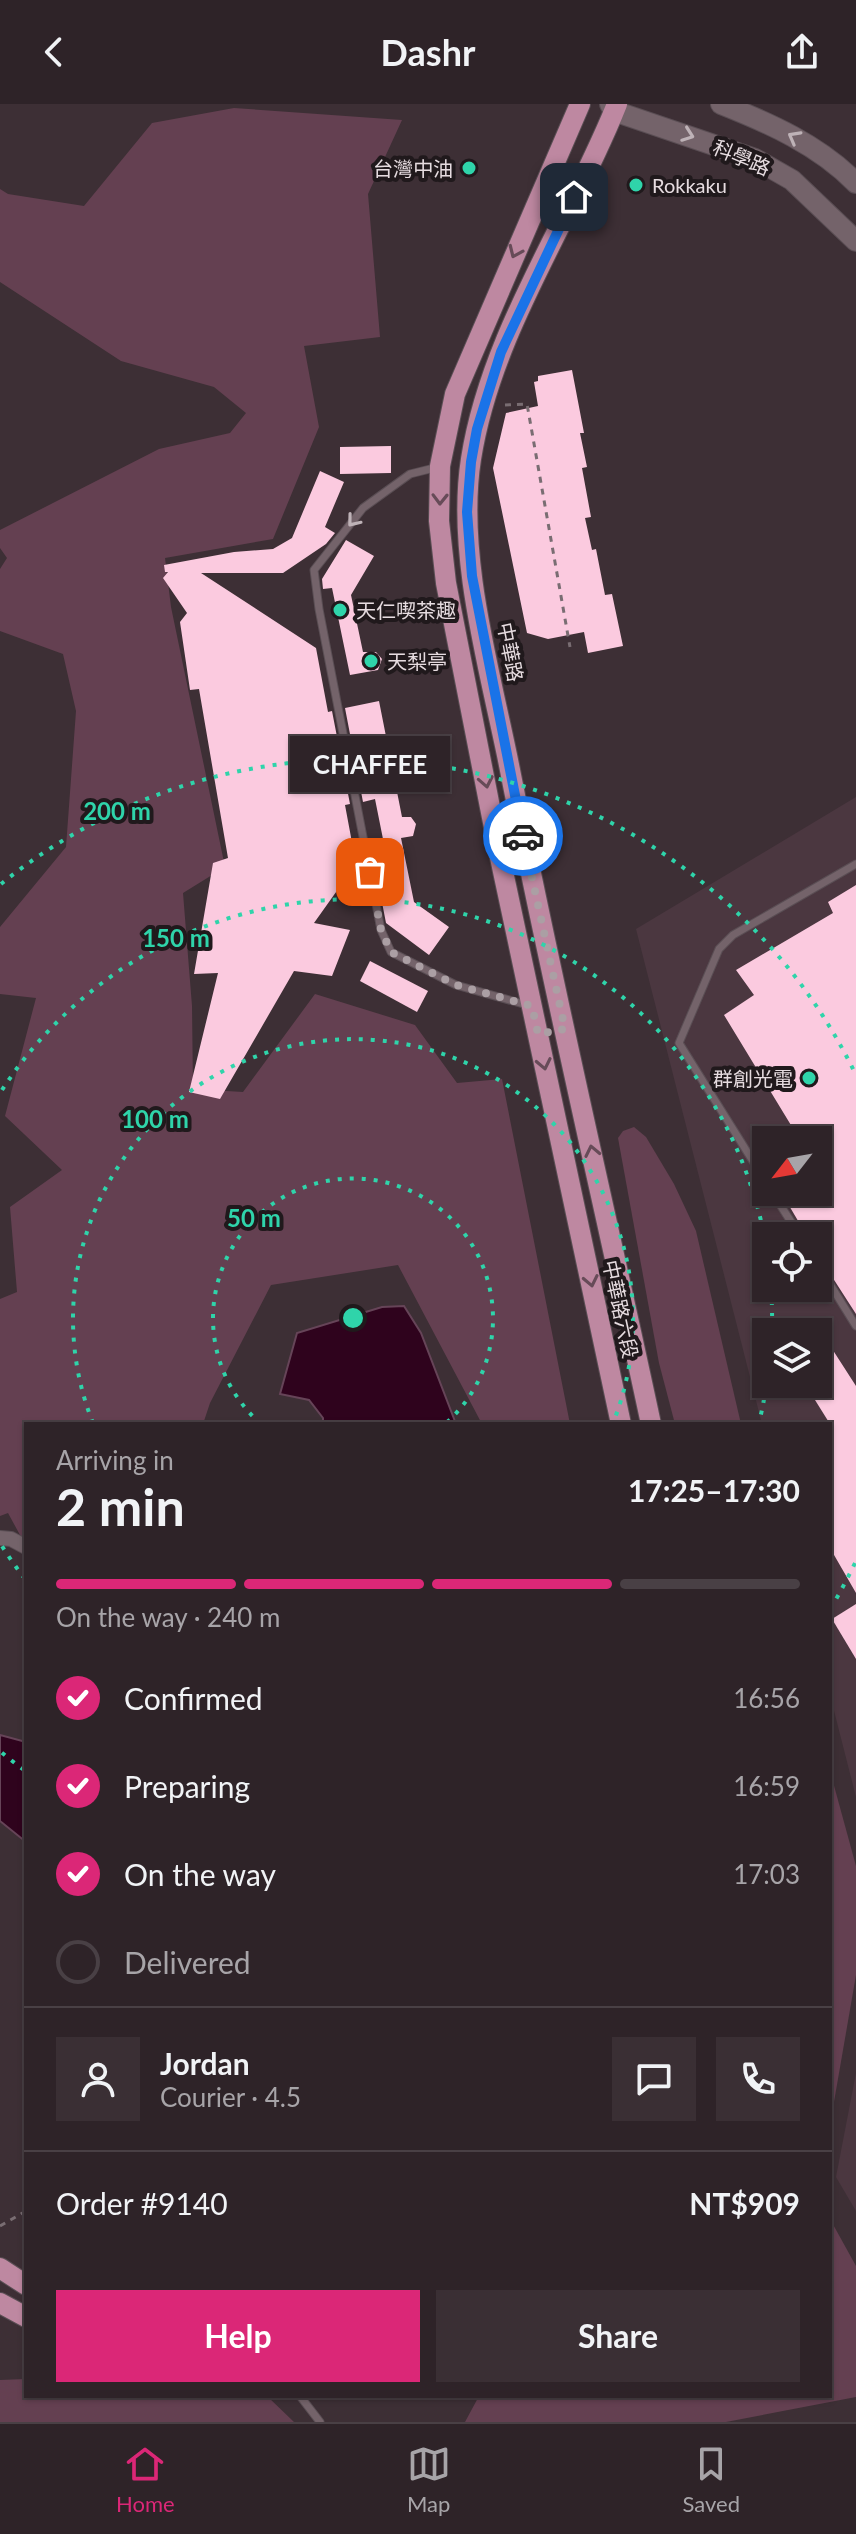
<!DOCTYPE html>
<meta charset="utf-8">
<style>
:root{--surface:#2e2328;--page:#3a2f34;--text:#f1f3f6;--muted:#a7a4a8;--line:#494045;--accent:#db2777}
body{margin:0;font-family:Lato,"Noto Sans TC",sans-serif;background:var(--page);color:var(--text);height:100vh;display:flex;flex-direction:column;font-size:30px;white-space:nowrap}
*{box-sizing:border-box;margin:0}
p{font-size:26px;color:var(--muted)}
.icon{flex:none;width:44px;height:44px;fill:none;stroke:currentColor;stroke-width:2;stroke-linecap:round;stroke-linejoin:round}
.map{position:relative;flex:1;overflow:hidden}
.details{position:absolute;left:24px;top:1318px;width:808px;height:976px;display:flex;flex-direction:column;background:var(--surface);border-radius:0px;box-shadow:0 2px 6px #0004,0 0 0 2px var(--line)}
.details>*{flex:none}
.needle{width:52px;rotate:239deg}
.buttons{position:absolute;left:752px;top:1022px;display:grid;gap:16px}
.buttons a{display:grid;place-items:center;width:80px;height:80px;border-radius:0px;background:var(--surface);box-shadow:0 2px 6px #0004,0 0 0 2px var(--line);font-size:40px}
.pin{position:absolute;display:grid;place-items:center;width:68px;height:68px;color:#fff;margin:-34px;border-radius:16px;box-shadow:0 4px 12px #0006}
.courier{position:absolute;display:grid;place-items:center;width:80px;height:80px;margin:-40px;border:6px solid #1a73e8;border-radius:50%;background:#fff;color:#222;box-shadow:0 2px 10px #0007}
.bubble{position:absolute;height:56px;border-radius:0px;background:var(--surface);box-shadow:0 2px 6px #0004,0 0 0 2px var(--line);font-size:26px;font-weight:700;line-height:56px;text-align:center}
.overview em{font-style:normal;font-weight:700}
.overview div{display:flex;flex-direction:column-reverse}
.overview{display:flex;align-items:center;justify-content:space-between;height:136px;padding:0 32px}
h1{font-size:52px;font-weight:700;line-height:60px}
.bar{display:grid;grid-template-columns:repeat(4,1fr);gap:12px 8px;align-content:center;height:96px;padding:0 32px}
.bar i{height:10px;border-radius:6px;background:var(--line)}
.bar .selected{background:var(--accent)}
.bar p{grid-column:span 4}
.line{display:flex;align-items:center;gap:20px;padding:0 32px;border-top:2px solid var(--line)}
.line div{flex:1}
.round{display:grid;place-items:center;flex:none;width:84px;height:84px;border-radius:0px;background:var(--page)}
ol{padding:0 32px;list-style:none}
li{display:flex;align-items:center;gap:24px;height:88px}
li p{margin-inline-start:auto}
li .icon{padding:8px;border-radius:50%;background:var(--accent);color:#fff;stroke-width:4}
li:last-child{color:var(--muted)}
li i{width:44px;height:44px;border:4px solid var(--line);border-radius:50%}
.action{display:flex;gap:16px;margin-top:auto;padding:16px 32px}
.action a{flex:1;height:92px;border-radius:0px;background:var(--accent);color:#fff;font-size:32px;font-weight:700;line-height:92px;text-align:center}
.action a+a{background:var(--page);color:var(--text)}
header{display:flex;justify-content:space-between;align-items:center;height:104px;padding:0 32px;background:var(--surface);font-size:36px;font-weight:700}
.dock{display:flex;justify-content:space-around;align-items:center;height:112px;border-top:2px solid var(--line);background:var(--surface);font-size:22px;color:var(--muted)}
.dock a{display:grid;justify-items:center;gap:4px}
.dock .selected{color:var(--accent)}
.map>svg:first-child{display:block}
</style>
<header><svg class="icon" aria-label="back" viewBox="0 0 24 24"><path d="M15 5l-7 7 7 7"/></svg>Dashr<svg class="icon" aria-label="share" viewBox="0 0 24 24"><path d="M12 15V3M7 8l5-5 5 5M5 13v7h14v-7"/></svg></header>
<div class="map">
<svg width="856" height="2318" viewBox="0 0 856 2318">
<rect width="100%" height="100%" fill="#3d2f35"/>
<!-- built -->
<g fill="#4b3740" fill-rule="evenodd">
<path d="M 856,693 L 856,1693 L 830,1591 L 830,1320 L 762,1320 L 636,825 ZM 766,1036 L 818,1036 L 818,1088 L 766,1088 ZM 766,1132 L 818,1132 L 818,1184 L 766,1184 ZM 766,1228 L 818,1228 L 818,1280 L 766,1280 Z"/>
<polygon points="856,1969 856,2107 836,2073"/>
</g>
<!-- green -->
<g fill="#644051">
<polygon points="234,4 402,16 368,90 380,233 304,242 319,323 273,435 165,454 171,503 225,763 183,789 192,902 193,985 243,988 315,890 415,921 457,979 502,975 570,1320 482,1320 398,1161 271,1181 210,1299 203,1320 26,1320 26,1442 8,1409 0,1412 0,1195 17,1188 10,1103 62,1066 5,1012 36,894 0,890 0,823 66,743 76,607 63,550 0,527 0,465 7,454 0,444 0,426 159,345 230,329 246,309 214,283 121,257 0,178 0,85 8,90 84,102 152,19"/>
<polygon points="634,1023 646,1033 674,1080 696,1127 741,1320 675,1320 659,1259 618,1034 623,1027"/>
<polygon points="830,1667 856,1762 856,1871 830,2021"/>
<polygon points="830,2115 856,2162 856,2293 726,2318 465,2318 479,2292 830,2292"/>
<polygon points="26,2275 26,2292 268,2293 294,2318 0,2318 0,2276"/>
</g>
<!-- water -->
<g fill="#2f031d" stroke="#664458" stroke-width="2">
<polygon points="404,1202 421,1229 456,1320 323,1320 323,1314 309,1296 280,1290 297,1229 382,1203"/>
<polygon points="0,1631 26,1638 26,1738 0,1717"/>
</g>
<!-- building -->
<g fill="#fbcadf">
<polygon points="572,266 584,329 580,329 587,363 582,364 591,413 585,414 592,446 596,445 605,491 612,490 623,542 588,549 584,528 548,535 527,529 493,364 506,309 538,302 534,278 538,277 538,272"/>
<polygon points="391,342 391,369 340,370 340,343"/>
<polygon points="320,367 344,378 325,423 335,429 326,440 283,469 201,469 316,544 328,608 332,607 350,700 345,701 356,760 314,819 350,826 332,872 294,867 220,995 189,988 218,869 194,870 213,759 228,754 199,585 190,586 180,518 187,509 163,474 168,468 165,468 164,461 234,448 273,445 292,434"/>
<polygon points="346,436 374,452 351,491 363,548 376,548 382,555 378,566 350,571 332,484 323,485 322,475"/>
<polygon points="379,597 402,713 411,713 416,720 413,732 401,734 414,798 449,823 429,851 386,819 373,752 386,750 375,695 363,698 345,604"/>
<polygon points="856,781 856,1210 818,1151 818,1132 807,1132 781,1088 818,1088 818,1036 800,1036 724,911 754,891 736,866 833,809 828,798"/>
<polygon points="370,857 428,887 417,908 360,877"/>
<polygon points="818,1223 856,1282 856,1489 830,1444 830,1320 805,1280 818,1280"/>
<polygon points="856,1500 856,1555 832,1515"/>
</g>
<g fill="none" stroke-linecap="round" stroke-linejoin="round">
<!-- lane casing -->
<g stroke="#5a4e54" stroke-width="9">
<g id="lane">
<polyline points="438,363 410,370 363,404 314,466 319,505 381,826 391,848 456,881 527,901"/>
<polyline points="766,1078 679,939 719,845 733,831 856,760"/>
<polyline points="772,1088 800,1132"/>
<polyline points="818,1161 856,1222"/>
<polyline points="300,2292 320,2318"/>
</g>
</g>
<!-- street casing -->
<g stroke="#5a4e54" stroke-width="16">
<polyline id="street" points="0,1434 11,1435 26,1443"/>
</g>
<!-- secondary casing -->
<g stroke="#5a4e54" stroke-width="22">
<g id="secondary">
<polyline points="610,0 614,7 755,55 792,76 856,137"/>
<path d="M 721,0 C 769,19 819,41 856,79"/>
</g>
</g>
<!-- primary casing -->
<g stroke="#5a4e54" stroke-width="22">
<g id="primary">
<polyline points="580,0 455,290 440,362 439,417 446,479 498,744 621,1320"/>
<path d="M 617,0 C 570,118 491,228 471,355 C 456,451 490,566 509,661 C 552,881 604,1100 651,1320"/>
<polyline points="0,2164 26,2181"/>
<polyline points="0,2199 26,2213"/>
</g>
</g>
<!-- path -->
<g stroke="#796d72" stroke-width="3" stroke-dasharray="6 6" stroke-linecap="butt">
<polyline points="505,301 527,300 570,543"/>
<polyline points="0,2122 26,2107"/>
</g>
<!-- lane -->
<use href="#lane" stroke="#74636a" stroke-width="7"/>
<!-- street -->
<use href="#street" stroke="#74636a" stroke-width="14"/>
<!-- secondary -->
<use href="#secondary" stroke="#74636a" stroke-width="20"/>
<!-- primary -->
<use href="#primary" stroke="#be88a1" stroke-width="20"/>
</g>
<!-- one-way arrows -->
<defs><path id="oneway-chevron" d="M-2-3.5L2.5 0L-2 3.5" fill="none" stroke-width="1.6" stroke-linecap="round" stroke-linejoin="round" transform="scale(2)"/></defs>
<g stroke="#beb2b7">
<use href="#oneway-chevron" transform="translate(688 31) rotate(20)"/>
<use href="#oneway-chevron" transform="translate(794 33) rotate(-151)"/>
<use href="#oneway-chevron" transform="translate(353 417) rotate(129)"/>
</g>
<g stroke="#674b58">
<use href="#oneway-chevron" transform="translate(515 148) rotate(114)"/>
<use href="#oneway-chevron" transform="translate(440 395) rotate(91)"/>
<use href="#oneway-chevron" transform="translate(486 678) rotate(79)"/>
<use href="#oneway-chevron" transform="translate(544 960) rotate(78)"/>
<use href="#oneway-chevron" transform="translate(592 1047) rotate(-102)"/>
<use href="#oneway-chevron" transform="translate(591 1177) rotate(78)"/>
</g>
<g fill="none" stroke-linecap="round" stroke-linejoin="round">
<!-- done -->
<polyline stroke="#ab9fa4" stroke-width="8" stroke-dasharray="0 14.4" points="370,768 381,826 391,848 456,881 532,902 538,930 565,925 523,732"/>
<!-- route -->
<polyline stroke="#1a73e8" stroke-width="10" points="523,732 472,472 467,408 471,358 477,325 501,248 574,93"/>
</g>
<!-- distance rings -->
<g fill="none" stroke="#2fd4aa" stroke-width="4" stroke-dasharray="4 8">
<path d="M261 1320A140 140 0 1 1 445 1320"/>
<path d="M93 1319A280 280 0 1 1 613 1319"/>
<path d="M766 1283A419 419 0 0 1 759 1319M25 1475A419 419 0 0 1 2 1442M2 986A419 419 0 0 1 766 1141M771 1185A419 419 0 0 1 772 1225"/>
<path d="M855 1459A559 559 0 0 1 832 1502M24 1666A559 559 0 0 1 1 1648M1 780A559 559 0 0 1 855 969"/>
</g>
<!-- markers -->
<g fill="#2fd4aa" stroke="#20191c" stroke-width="3">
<circle cx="469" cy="64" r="8"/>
<circle cx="636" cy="81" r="8"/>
<circle cx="340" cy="506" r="8"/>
<circle cx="371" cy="557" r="8"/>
<circle cx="809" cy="974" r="8"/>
</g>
<g text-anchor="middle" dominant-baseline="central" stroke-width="8" stroke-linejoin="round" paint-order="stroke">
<!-- street labels -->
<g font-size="20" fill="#e6dce0" stroke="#20191c">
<text transform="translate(742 53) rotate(23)">科學路</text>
<text transform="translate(511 548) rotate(79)">中華路</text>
<text transform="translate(621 1205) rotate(78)">中華路六段</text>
</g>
<!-- poi labels -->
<g font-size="20" fill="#e6dce0" stroke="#20191c" text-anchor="start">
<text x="453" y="64" text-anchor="end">台灣中油</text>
<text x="652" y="81">Rokkaku</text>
<text x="356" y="506">天仁喫茶趣</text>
<text x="387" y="557">天梨亭</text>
<text x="793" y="974" text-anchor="end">群創光電</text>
</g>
</g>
<circle cx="353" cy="1214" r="12" fill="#2fd4aa" stroke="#20191c" stroke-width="4"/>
<g font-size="24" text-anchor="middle" font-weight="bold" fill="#2fd4aa" stroke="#20191c" stroke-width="8" stroke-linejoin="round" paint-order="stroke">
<text x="117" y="716">200 m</text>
<text x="176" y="843">150 m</text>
<text x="155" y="1024">100 m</text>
<text x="254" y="1123">50 m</text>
</g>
</svg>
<div class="buttons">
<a><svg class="needle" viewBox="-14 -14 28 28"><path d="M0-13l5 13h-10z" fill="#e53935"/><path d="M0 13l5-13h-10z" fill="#a7a4a8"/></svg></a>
<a><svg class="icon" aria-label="locate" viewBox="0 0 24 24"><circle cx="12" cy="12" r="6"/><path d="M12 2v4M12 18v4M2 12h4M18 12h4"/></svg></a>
<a><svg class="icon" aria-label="layers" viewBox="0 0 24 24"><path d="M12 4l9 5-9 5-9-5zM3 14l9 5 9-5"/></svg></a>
</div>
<div class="pin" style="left:370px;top:768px;background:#ea580c"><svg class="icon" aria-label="bag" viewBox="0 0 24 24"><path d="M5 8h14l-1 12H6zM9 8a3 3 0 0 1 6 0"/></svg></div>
<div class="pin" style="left:574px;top:93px;background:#1f2937"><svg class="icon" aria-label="home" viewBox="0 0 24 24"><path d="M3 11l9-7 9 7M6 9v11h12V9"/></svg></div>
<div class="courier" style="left:523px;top:732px"><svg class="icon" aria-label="car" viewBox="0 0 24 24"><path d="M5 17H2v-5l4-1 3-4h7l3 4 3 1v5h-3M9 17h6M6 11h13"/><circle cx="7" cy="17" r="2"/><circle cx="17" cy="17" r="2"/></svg></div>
<div class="bubble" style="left:290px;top:632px;width:160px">CHAFFEE</div>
<section class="details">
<div class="overview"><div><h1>2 min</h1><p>Arriving in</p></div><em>17:25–17:30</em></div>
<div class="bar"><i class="selected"></i><i class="selected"></i><i class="selected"></i><i></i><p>On the way · 240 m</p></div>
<ol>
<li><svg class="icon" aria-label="check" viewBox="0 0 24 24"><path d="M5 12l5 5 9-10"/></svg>Confirmed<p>16:56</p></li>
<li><svg class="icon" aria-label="check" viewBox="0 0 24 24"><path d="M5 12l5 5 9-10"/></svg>Preparing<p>16:59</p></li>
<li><svg class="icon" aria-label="check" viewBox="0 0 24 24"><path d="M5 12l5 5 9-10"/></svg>On the way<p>17:03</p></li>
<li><i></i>Delivered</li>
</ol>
<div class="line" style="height:144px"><a class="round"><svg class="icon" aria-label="person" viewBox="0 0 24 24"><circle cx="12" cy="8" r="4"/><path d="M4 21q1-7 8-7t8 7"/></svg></a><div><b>Jordan</b><p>Courier · 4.5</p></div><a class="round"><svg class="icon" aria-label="chat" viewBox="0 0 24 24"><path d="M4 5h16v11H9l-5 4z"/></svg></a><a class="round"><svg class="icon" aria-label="phone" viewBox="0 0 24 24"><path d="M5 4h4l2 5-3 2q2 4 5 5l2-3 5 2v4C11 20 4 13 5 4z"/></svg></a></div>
<div class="line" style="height:104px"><div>Order #9140</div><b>NT$909</b></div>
<div class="action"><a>Help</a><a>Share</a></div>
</section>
</div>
<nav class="dock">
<a class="selected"><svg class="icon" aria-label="home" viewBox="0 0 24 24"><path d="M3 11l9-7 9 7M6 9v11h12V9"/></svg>Home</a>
<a><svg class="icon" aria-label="map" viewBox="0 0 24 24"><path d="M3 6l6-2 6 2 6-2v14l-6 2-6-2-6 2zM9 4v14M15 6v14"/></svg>Map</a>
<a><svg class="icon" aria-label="saved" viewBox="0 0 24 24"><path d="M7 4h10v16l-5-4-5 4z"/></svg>Saved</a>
</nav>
